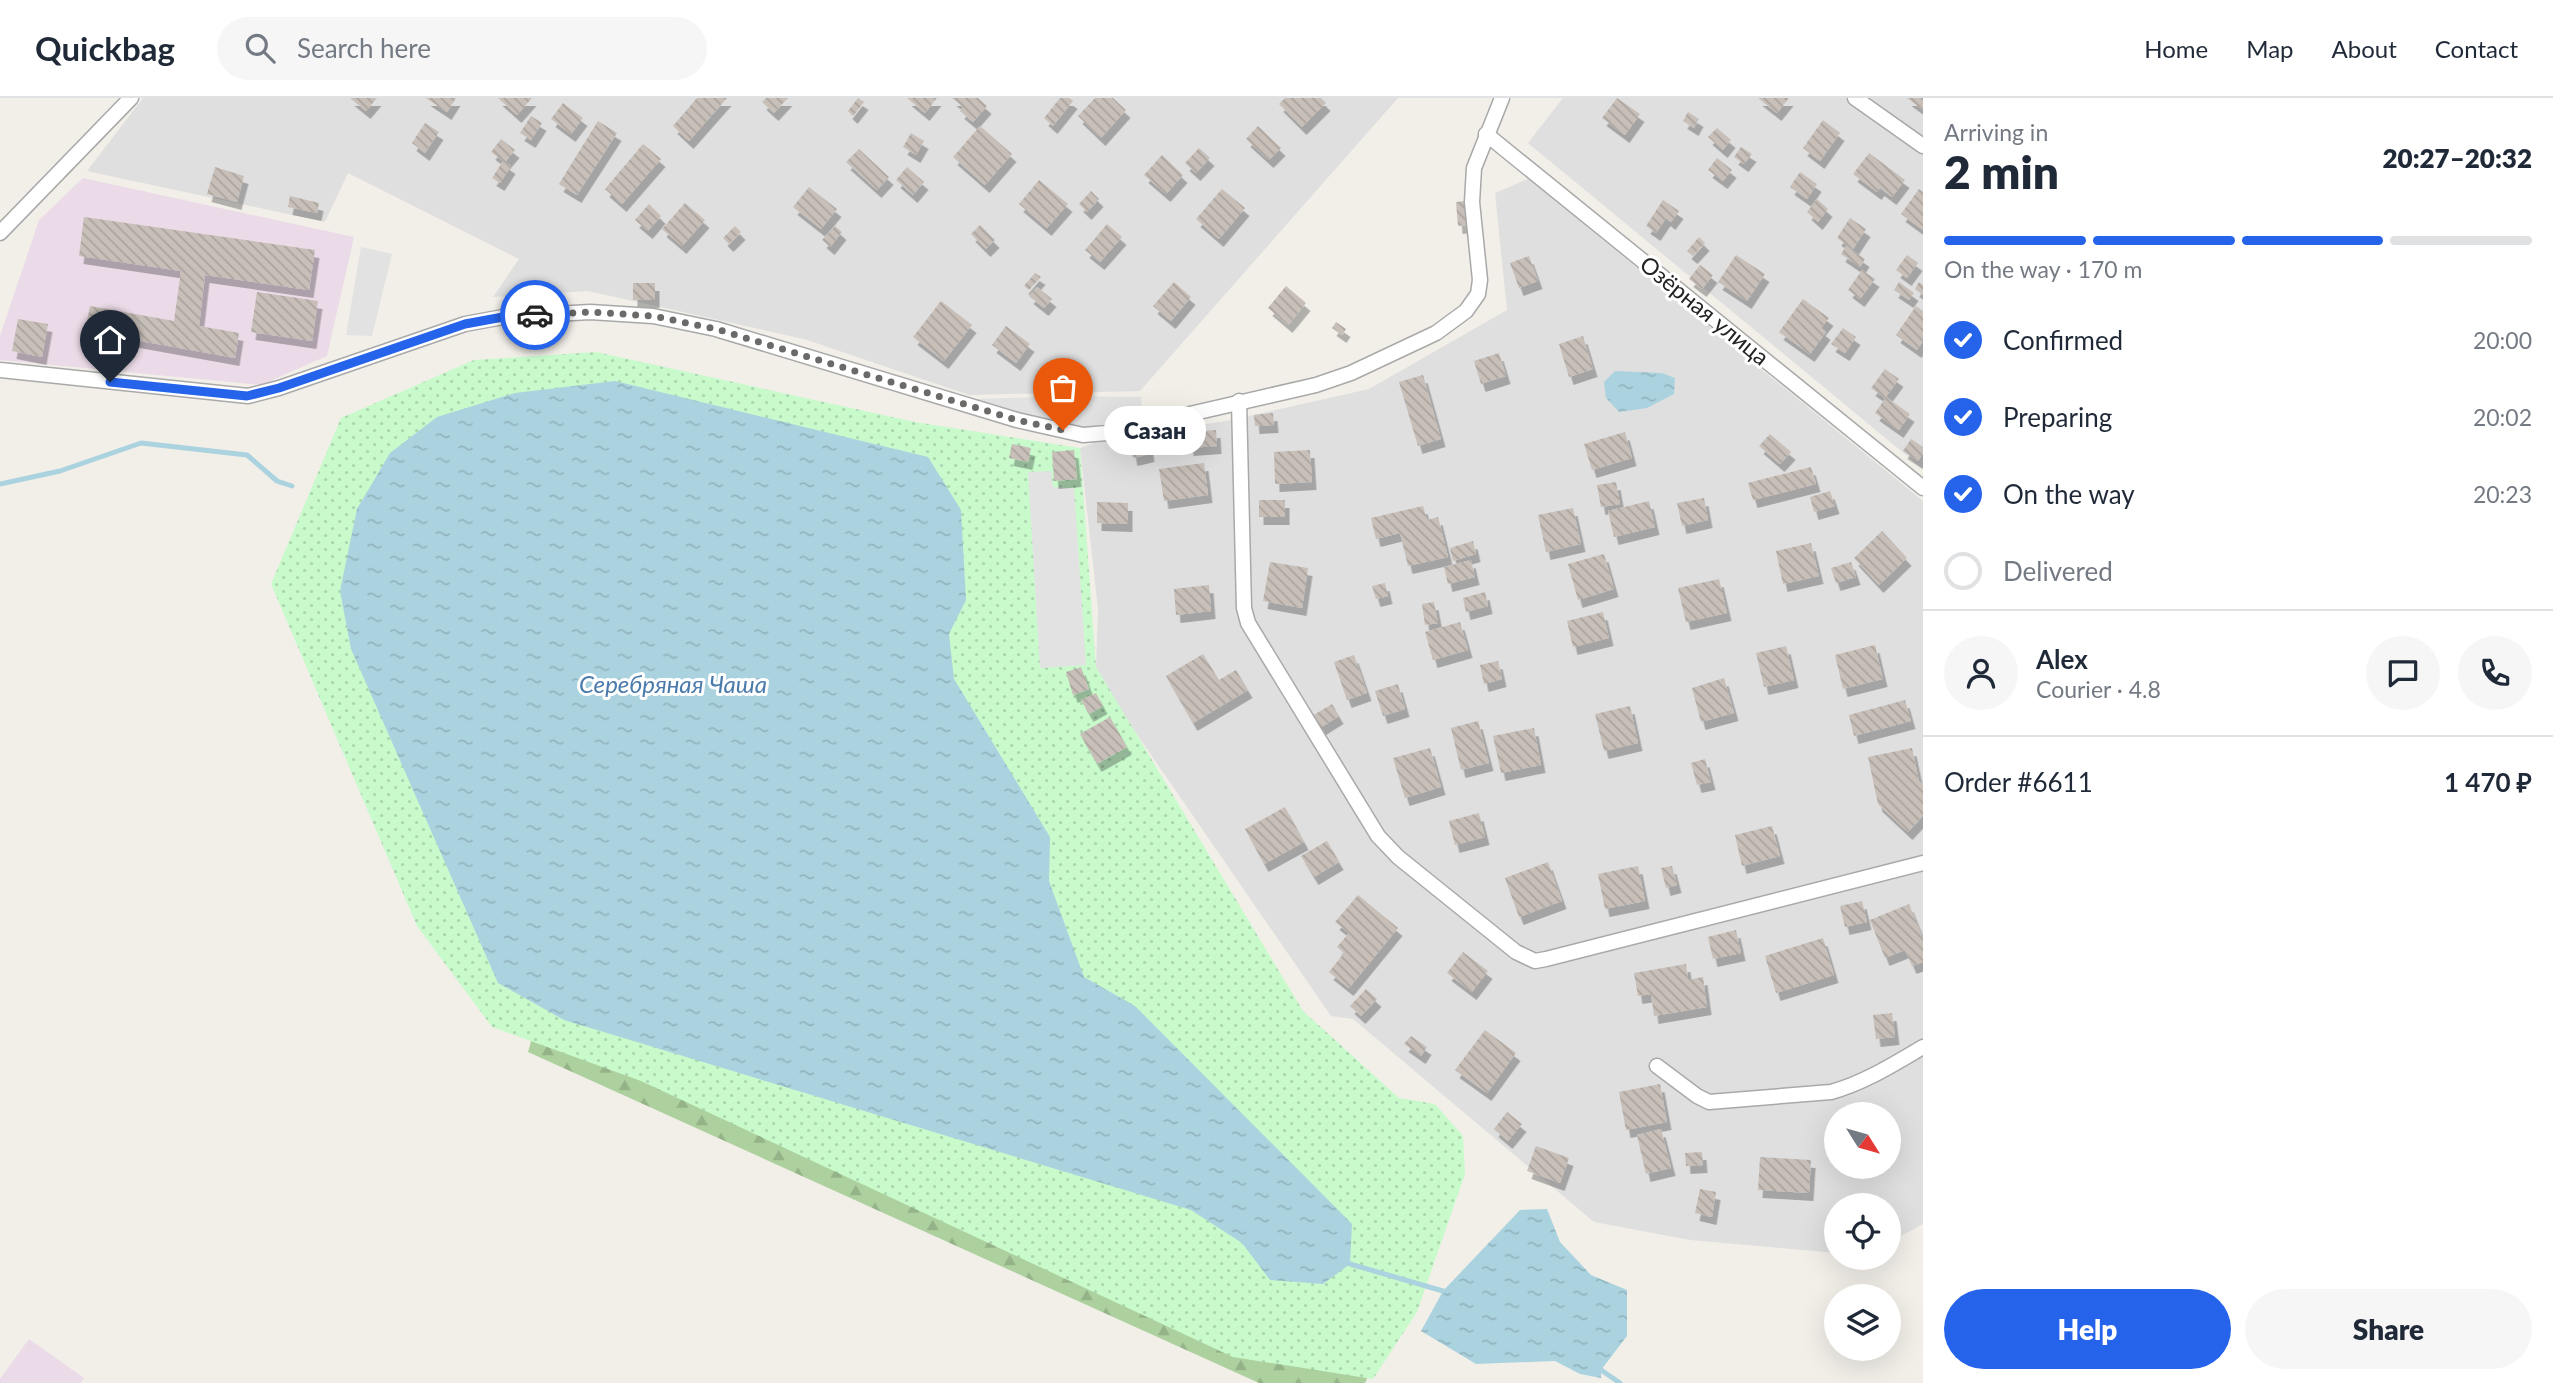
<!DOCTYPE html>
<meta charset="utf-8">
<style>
:root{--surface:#fff;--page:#f6f6f7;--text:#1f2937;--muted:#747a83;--line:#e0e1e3;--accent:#2563eb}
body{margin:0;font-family:Lato,sans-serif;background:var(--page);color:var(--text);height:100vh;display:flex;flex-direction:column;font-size:26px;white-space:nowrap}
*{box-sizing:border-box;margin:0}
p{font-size:23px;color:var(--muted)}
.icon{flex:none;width:38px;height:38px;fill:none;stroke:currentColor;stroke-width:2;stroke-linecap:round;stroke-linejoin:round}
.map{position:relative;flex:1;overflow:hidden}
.drawer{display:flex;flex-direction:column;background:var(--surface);width:630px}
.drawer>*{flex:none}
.needle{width:46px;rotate:127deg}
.buttons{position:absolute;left:1824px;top:1004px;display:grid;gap:14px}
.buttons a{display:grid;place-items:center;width:77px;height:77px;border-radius:50%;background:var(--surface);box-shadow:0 7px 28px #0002;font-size:35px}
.pin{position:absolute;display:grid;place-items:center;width:60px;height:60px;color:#fff;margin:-72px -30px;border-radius:50% 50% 50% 0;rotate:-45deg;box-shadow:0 0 7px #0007}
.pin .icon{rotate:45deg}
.courier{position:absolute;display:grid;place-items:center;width:70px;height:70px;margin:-35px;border:5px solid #2563eb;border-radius:50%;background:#fff;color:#222;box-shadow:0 2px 9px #0007}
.bubble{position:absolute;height:49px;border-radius:24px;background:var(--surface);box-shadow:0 7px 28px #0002;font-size:23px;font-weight:800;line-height:49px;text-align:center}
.summary em{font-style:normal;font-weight:800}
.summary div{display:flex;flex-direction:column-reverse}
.summary{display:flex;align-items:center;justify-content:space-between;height:119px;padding:0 21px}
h1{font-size:46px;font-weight:800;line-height:52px}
.bar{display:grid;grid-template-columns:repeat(4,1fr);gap:10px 7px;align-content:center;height:84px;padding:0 21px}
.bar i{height:9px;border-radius:5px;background:var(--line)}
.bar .current{background:var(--accent)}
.bar p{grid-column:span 4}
.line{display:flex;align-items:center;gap:18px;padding:0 21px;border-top:2px solid var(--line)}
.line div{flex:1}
.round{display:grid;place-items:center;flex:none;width:74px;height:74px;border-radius:37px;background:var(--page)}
ol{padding:0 21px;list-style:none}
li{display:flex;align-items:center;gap:21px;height:77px}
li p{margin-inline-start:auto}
li .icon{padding:7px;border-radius:50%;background:var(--accent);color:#fff;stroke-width:4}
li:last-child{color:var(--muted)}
li i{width:38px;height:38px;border:4px solid var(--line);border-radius:50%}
.button{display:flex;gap:14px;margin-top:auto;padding:14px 21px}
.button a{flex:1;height:80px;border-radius:42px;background:var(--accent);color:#fff;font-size:28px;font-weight:800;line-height:80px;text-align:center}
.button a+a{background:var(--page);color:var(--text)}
header{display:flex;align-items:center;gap:42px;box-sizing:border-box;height:98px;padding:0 35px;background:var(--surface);border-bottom:2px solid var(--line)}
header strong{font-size:33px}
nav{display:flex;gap:38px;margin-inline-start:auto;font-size:24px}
.search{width:490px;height:63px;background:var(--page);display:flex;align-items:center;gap:18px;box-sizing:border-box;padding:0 24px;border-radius:38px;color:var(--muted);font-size:26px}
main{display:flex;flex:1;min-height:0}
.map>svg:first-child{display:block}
</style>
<header>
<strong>Quickbag</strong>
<div class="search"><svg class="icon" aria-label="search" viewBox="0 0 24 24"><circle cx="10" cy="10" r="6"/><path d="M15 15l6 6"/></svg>Search here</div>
<nav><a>Home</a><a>Map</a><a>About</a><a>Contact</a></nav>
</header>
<main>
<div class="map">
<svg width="1923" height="1285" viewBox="0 0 1923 1285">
<defs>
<pattern id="forest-firs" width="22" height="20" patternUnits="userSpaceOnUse" patternTransform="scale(1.75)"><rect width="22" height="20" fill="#add19e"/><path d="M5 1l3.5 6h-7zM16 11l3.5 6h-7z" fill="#95b388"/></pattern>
<pattern id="park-dots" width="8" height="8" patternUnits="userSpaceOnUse" patternTransform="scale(1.75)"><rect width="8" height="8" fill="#c8facc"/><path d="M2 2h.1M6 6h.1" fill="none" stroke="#acd6af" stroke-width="1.8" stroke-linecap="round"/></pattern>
<pattern id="water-ripples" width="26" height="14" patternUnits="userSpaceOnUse" patternTransform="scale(1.75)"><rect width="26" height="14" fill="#aad3df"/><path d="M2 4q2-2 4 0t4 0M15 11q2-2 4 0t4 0" fill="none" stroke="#92b5bf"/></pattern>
<pattern id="building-back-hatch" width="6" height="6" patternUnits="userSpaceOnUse" patternTransform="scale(1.75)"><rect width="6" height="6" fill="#c7bfb8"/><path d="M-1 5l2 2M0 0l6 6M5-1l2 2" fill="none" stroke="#aba49e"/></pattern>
<filter id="shadow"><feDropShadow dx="4.5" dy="8" stdDeviation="0" flood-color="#0004"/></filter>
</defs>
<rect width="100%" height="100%" fill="#f2efe9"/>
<!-- residential -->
<g fill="#e0dfdf" fill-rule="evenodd">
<polygon points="143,0 1398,0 1140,293 969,297 804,241 588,193 493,199 519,161 348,75 325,124 87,73"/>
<polygon points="1563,0 1923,0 1923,371 1528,45"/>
<path d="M 1528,81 L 1923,403 L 1923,1126 L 1888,1145 L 1888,1108 L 1836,1108 L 1836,1155 L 1690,1142 L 1594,1124 L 1353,921 L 1331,918 L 1127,622 L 1096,569 L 1098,511 L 1080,350 L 1094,345 L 1231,322 L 1369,291 L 1507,212 L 1495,95 ZM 1836,1017 L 1888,1017 L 1888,1069 L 1836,1069 Z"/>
</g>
<!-- industrial -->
<g fill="#ebdbe8">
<polygon points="83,80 354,139 327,258 261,287 0,262 0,238 39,122"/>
<polygon points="29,1241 84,1280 80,1285 0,1285 0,1281"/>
</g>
<!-- forest -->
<polygon fill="url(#forest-firs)" points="537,923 1407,1199 1365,1285 1259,1285 528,954"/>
<!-- park -->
<polygon fill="url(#park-dots)" points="596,254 915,324 1080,350 1096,569 1303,913 1399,1000 1435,1006 1463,1038 1465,1076 1417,1214 1373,1281 1233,1259 641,983 492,929 417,828 271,486 341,320 474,262"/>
<!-- parking -->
<g fill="#e2e2e2">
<polygon points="361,149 392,156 372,238 346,237"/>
<polygon points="1067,298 1141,299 1142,319 1082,330 975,306 976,301"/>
<polygon points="1051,373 1053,389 1074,390 1086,567 1040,570 1028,374"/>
</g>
<!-- water -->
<g fill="url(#water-ripples)">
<polygon points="1615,273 1662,275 1675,280 1674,296 1647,310 1619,314 1606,300 1604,284"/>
<polygon points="615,283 928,359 961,412 966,502 949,536 954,581 1050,739 1049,783 1084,879 1135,908 1352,1126 1350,1166 1323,1186 1270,1182 1242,1145 1191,1112 564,922 498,885 351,551 340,493 357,411 390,355 437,319 515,295"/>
<polygon points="1547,1111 1560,1144 1591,1177 1627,1192 1627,1238 1601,1272 1601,1280 1580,1276 1555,1263 1476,1266 1421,1233 1443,1193 1520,1112"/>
</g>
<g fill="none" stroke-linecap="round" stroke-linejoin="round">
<!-- stream -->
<g stroke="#aad3df" stroke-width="5">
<polyline points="0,386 60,373 141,345 247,357 277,383 292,388"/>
<polyline points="1350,1166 1443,1193"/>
<polyline points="1601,1272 1620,1285"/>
</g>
</g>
<!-- building -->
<g fill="url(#building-back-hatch)" filter="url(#shadow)">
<polygon points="350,0 377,0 366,13"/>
<polygon points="426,0 456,0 447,14"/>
<polygon points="498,0 532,0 517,17"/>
<polygon points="697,0 727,0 689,43 673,28"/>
<polygon points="766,0 788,0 774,15 762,4"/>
<polygon points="858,0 864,4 853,18 848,13"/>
<polygon points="907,0 937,0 925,15"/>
<polygon points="952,0 978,0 987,8 973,24 960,13 963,9"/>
<polygon points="1060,0 1069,0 1073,3 1053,28 1044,20"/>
<polygon points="1095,0 1113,0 1126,12 1101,40 1078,18"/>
<polygon points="1285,0 1321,0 1326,5 1302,29 1279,6"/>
<polygon points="1617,0 1640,16 1625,37 1602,20"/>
<polygon points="1758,0 1789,0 1777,15"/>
<polygon points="1907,0 1923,0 1923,12"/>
<polygon points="563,5 583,20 571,36 551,21"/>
<polygon points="1688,14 1699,21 1694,30 1683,23"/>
<polygon points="531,18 542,25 531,42 520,35"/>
<polygon points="1823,22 1840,35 1820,63 1803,50"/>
<polygon points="598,23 617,35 577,97 559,86"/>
<polygon points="425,25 439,34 425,55 412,45"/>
<polygon points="980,28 1012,56 985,87 953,59"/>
<polygon points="1258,28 1281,50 1269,62 1246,41"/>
<polygon points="1717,30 1731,42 1723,52 1708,39"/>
<polygon points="911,35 924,43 916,57 903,49"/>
<polygon points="501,41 515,52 505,64 511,68 500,85 492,80 503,63 491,54"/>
<polygon points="643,46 661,61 622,106 605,91"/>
<polygon points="1741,49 1752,56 1744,66 1734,59"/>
<polygon points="1199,50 1210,60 1196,75 1185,65"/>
<polygon points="859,51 889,79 877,92 846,64"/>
<polygon points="1869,55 1905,82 1892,99 1880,90 1877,94 1853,76"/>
<polygon points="1162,57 1183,77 1166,96 1144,77"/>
<polygon points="1717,60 1732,72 1723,83 1708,72"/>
<polygon points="215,69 244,78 237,104 207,96"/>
<polygon points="907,69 924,84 913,97 896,82"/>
<polygon points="1800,74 1817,86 1807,101 1790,89"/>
<polygon points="1039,82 1068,106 1047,130 1019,106"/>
<polygon points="809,89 837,111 821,131 793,109"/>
<polygon points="1222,91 1245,110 1219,141 1196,121"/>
<polygon points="1919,91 1923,94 1923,132 1901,116"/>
<polygon points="1091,93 1099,101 1087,114 1079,106"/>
<polygon points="290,98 319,105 317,115 288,109"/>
<polygon points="1817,101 1828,111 1818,124 1807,114"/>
<polygon points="1663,102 1679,113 1671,124 1666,120 1656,135 1646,128"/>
<polygon points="1465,103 1467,127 1458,128 1456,104"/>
<polygon points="685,105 705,122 682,148 662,131"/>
<polygon points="649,106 661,118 648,133 635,122"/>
<polygon points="84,119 315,152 309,192 205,177 199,228 239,235 235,260 85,233 90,208 174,223 181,173 79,158"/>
<polygon points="1850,120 1866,131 1853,151 1837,140"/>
<polygon points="1107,126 1122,139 1100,164 1085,152"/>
<polygon points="980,127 995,142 986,151 971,136"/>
<polygon points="735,128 741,134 729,146 723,140"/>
<polygon points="835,128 842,134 830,149 822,142"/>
<polygon points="1699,139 1705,145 1693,158 1687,153"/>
<polygon points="1846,148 1865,161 1860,169 1841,156"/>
<polygon points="1736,157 1765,176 1747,203 1718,184"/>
<polygon points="1907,157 1918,165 1907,180 1896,172"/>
<polygon points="1529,158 1538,183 1519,190 1510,165"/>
<polygon points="1700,167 1713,177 1702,191 1689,181"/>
<polygon points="1862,172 1875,181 1860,201 1848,192"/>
<polygon points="1035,175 1041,179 1029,192 1024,188"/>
<polygon points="1174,184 1191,199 1171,223 1153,208"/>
<polygon points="1899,184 1914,195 1909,202 1894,192"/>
<polygon points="1919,184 1923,187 1923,197 1915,191"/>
<rect x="633" y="185" width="22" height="17"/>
<polygon points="1286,188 1306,205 1288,227 1268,210"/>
<polygon points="1037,189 1052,201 1044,210 1029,198"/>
<polygon points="257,194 318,203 312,243 251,234"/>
<polygon points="1803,201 1829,220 1821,230 1826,234 1810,256 1779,234"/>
<polygon points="941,203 972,227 944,263 913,239"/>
<polygon points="1916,208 1923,213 1923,243 1917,252 1896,237"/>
<polygon points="18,221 48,226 42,259 12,253"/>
<polygon points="1336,224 1346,231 1342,237 1332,230"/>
<polygon points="1006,228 1030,246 1016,265 992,247"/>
<polygon points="1843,230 1856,239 1845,255 1831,246"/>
<polygon points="1583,238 1593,271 1569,279 1559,246"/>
<polygon points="1499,255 1506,278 1481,286 1474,263"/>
<polygon points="1885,271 1899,281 1885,300 1871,290"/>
<polygon points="1423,277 1441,341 1418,348 1399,284"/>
<polygon points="1886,299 1910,316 1899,332 1875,315"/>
<polygon points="1273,315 1274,327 1255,328 1254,317"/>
<polygon points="1216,332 1217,348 1189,350 1188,334"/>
<polygon points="1625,334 1632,360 1592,372 1584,346"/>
<polygon points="1770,336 1791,354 1780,366 1759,348"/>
<polygon points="1911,341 1923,349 1923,355 1918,363 1903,353"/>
<polygon points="1148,342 1150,356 1133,360 1130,345"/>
<polygon points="1012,346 1031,350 1028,364 1009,360"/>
<polygon points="1074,352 1077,381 1054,383 1052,354"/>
<polygon points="1310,352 1312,384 1275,386 1274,354"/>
<polygon points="1204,365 1208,397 1164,403 1159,371"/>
<polygon points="1811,369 1816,386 1753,402 1748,385"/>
<polygon points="1616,384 1620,406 1601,409 1597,387"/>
<polygon points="1830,393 1835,408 1814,414 1810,399"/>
<polygon points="1704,400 1708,422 1682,428 1677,405"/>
<rect x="1259" y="402" width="26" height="17"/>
<polygon points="1649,403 1655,429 1614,439 1608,413"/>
<polygon points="1097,404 1128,405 1128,426 1097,425"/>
<polygon points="1423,408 1427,422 1438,419 1448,459 1408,468 1400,435 1376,441 1371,420"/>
<polygon points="1573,410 1581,446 1546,454 1538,417"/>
<polygon points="1882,433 1907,460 1879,487 1854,460"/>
<polygon points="1473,443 1476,456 1453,463 1450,450"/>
<polygon points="1811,445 1819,478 1783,486 1776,453"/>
<polygon points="1604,456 1614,491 1578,502 1568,466"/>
<polygon points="1471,462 1475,479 1448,486 1444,469"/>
<polygon points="1270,464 1308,470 1302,510 1263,503"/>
<polygon points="1851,464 1856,479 1836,485 1831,470"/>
<polygon points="1719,481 1727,515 1686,524 1678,490"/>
<polygon points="1385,485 1388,498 1376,501 1372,488"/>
<polygon points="1209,487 1211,513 1176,517 1174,491"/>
<polygon points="1485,494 1488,508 1466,514 1463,500"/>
<polygon points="1434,504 1438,525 1425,527 1422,506"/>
<polygon points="1603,514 1609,540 1573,549 1567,523"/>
<polygon points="1460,524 1468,552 1433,562 1425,534"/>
<polygon points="1875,547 1883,581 1843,591 1835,557"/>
<polygon points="1786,548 1794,582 1764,589 1756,555"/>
<polygon points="1203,556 1219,582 1236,572 1248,592 1193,625 1166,578"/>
<polygon points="1354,557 1367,595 1347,602 1334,564"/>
<polygon points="1498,563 1502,581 1484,586 1480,567"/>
<polygon points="1081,569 1089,591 1073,597 1066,574"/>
<polygon points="1724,580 1734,615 1701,624 1692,590"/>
<polygon points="1398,586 1405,611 1383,618 1375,593"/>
<polygon points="1096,595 1103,608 1089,616 1081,602"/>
<polygon points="1905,602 1911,623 1854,638 1849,617"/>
<polygon points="1332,606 1339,618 1320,630 1312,618"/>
<polygon points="1630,608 1638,645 1604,653 1595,616"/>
<polygon points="1110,619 1127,649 1097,666 1080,636"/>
<polygon points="1478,623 1489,665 1461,672 1451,630"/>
<polygon points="1534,630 1541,667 1501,675 1493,638"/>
<polygon points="1430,650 1441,689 1405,700 1393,660"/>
<polygon points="1912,650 1919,683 1923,687 1923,718 1908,734 1878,706 1868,659"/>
<polygon points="1705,661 1711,684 1697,687 1691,665"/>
<polygon points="1285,709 1304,744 1264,766 1245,731"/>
<polygon points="1479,715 1485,739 1455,747 1449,723"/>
<polygon points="1772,728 1780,758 1742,768 1735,737"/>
<polygon points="1327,743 1339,764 1314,779 1301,758"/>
<polygon points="1548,764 1562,803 1519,819 1505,780"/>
<polygon points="1638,768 1645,803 1605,811 1598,776"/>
<polygon points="1672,768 1677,787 1666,790 1661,770"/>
<polygon points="1358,797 1398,830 1349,890 1329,874 1344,855 1337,849 1349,835 1335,824"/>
<polygon points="1862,803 1867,824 1845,829 1840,808"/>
<polygon points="1909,806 1923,841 1923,864 1912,868 1905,852 1885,860 1870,822"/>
<polygon points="1736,832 1741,855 1713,861 1708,839"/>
<polygon points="1823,840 1834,877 1776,895 1765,858"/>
<polygon points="1463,854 1488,873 1472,894 1447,875"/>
<polygon points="1686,866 1688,882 1703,879 1707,909 1654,918 1651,896 1638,898 1634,875"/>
<polygon points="1366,891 1377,901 1361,918 1350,908"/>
<polygon points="1892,915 1895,939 1876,941 1873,917"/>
<polygon points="1485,932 1516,955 1487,995 1455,972"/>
<polygon points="1411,938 1427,949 1421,958 1404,946"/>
<polygon points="1660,986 1667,1024 1626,1032 1619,994"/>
<polygon points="1507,1014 1522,1026 1508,1043 1494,1031"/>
<polygon points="1836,1025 1836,1044 1827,1030"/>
<polygon points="1661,1031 1671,1070 1646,1076 1637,1037"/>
<polygon points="1536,1048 1569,1060 1560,1085 1527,1073"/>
<polygon points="1702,1054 1703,1067 1686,1068 1685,1055"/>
<polygon points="1760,1059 1811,1062 1809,1095 1758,1092"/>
<polygon points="1700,1091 1716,1094 1712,1119 1695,1115"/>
</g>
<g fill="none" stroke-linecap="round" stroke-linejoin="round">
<!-- street casing -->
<g stroke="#a9a9a9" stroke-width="17">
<g id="street">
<polyline points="1855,0 1923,48"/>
<polyline points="1486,36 1923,390"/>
<polyline points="0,135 131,0"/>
<polyline points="0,272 248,298 279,290 465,226 503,219 590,214 653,218 716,231 1017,322 1083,337 1107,335 1316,287 1351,275 1436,235 1466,213 1478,196 1480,182 1472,104 1474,70 1502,0"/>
<polyline points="1239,303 1244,510 1248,525 1378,738 1398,759 1516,854 1535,863 1546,861 1923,765"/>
<path d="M 1657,968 L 1697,998 L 1709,1004 L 1831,994 C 1864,985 1894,966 1923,949"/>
</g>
</g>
<!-- street -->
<use href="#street" stroke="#fff" stroke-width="14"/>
</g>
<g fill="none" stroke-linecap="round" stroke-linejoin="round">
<!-- done -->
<polyline stroke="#6b6a68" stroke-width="7" stroke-dasharray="0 12.6" points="535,217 590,214 653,218 716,231 1017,322 1063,332"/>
<!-- route -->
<polyline stroke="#2563eb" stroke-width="9" points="110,284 247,298 279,290 465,226 503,219 535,217"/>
</g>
<g text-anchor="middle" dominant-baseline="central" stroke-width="6" stroke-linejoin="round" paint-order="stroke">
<!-- street labels -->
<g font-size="23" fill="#222" stroke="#fff">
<text transform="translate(1705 212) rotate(39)">Озёрная улица</text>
</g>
<!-- water labels -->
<g font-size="24" font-style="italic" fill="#4a7aab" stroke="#fff">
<text x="673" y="585">Серебряная Чаша</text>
</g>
</g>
</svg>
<div class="buttons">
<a><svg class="needle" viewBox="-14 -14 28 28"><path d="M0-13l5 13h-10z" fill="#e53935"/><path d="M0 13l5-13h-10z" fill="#747a83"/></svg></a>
<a><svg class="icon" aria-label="locate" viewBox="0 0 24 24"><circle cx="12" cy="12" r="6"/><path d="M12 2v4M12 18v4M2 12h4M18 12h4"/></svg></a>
<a><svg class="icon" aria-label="layers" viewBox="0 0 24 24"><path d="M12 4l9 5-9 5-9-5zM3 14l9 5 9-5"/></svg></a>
</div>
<div class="pin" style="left:1063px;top:332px;background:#ea580c"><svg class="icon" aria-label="bag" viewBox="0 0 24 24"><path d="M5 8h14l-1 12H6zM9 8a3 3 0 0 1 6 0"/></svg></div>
<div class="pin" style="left:110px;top:284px;background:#1f2937"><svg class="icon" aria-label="home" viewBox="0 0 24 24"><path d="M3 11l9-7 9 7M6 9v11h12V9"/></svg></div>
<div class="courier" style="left:535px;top:217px"><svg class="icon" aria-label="car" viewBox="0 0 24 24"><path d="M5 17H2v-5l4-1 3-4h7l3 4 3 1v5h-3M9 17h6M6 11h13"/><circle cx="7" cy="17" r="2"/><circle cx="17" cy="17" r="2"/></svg></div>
<div class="bubble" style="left:1104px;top:308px;width:102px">Сазан</div>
</div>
<section class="drawer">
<div class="summary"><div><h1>2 min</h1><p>Arriving in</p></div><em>20:27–20:32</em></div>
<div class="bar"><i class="current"></i><i class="current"></i><i class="current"></i><i></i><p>On the way · 170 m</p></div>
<ol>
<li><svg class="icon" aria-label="check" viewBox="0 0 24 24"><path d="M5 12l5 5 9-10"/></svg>Confirmed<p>20:00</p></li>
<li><svg class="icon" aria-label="check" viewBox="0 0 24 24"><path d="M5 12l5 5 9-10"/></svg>Preparing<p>20:02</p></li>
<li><svg class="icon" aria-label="check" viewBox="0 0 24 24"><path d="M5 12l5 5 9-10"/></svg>On the way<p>20:23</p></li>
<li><i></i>Delivered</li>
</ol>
<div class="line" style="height:126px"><a class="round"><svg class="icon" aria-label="person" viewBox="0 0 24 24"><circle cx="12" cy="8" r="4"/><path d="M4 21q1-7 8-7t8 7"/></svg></a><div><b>Alex</b><p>Courier · 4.8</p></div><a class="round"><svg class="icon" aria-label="chat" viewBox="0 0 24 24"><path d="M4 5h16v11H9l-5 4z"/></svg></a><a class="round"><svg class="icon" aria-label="phone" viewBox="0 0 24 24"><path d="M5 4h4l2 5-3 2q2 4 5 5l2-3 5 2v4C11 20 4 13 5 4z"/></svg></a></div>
<div class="line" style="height:91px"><div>Order #6611</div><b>1 470 ₽</b></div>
<div class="button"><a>Help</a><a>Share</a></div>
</section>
</main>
